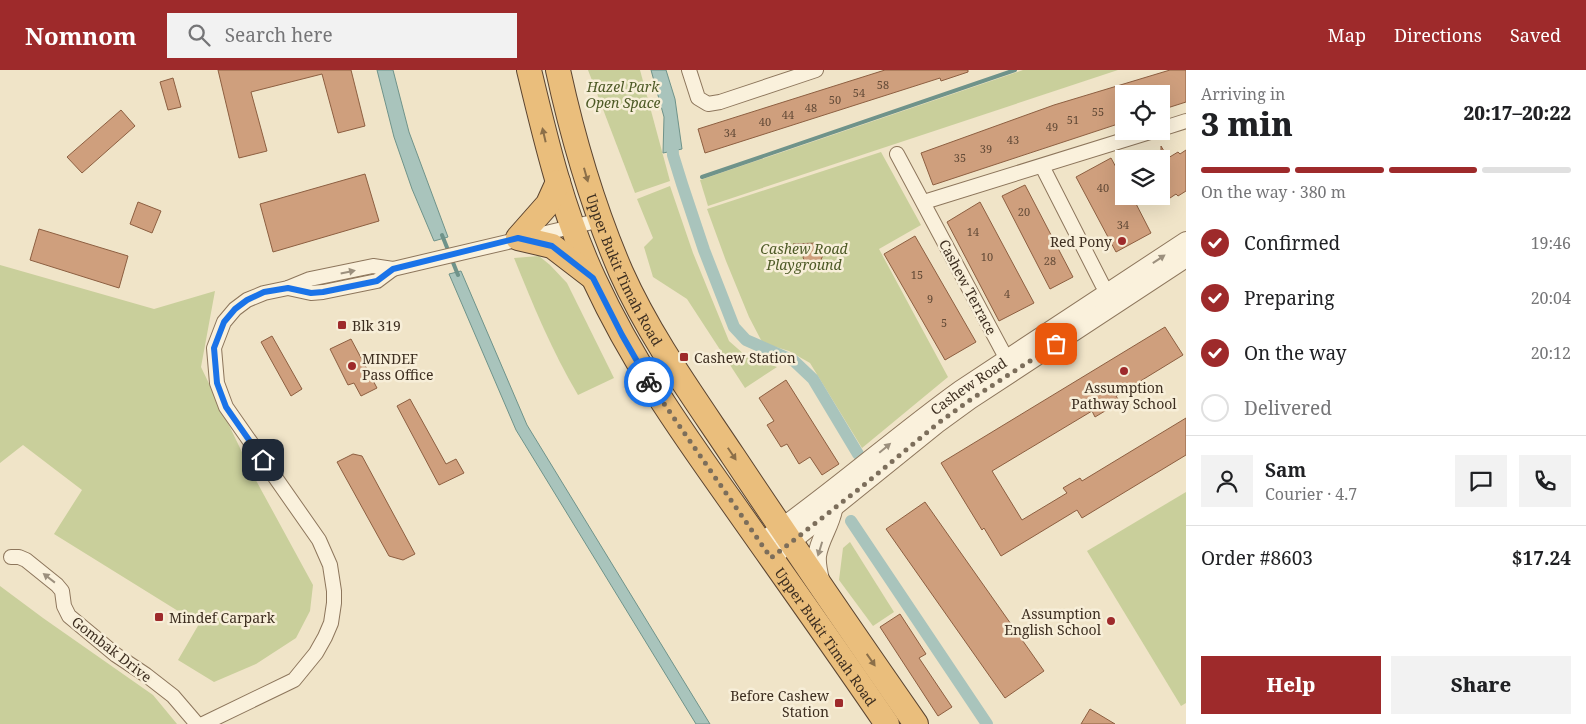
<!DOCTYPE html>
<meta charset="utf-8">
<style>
:root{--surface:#fff;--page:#f2f2f2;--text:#202124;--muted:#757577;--line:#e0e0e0;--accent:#9e2a2b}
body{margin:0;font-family:"Noto Serif",serif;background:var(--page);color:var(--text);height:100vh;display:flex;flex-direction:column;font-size:19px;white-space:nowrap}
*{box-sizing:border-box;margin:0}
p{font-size:16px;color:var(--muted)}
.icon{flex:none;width:28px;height:28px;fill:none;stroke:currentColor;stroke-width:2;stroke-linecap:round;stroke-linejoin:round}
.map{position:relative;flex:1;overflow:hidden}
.panel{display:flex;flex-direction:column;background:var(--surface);width:400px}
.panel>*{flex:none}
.fabs{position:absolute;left:1115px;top:15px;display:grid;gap:10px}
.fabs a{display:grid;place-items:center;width:55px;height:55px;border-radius:0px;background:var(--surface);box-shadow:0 5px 20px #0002;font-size:25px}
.pin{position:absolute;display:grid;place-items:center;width:42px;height:42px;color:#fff;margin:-21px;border-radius:10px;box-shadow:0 2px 8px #0006}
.courier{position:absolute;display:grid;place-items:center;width:50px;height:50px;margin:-25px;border:4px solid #1a73e8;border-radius:50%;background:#fff;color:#222;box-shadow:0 1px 6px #0007}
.headline em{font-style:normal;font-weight:800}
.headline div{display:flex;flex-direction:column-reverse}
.headline{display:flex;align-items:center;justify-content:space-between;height:85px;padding:0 15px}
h1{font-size:32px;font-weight:800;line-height:38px}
.bar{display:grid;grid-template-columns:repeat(4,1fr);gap:8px 5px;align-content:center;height:60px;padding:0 15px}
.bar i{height:6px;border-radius:4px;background:var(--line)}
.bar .selected{background:var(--accent)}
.bar p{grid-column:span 4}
.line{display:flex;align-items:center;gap:12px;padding:0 15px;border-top:1px solid var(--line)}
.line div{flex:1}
.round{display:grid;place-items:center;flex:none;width:52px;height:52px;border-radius:0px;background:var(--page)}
ol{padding:0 15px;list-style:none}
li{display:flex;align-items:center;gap:15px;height:55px}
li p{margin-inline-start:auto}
li .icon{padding:5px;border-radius:50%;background:var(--accent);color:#fff;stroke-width:4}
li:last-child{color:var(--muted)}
li i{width:28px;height:28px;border:2px solid var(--line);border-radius:50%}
.cta{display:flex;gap:10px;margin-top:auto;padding:10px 15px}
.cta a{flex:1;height:58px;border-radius:0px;background:var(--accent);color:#fff;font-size:20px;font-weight:800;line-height:58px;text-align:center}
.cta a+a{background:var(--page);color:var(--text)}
header{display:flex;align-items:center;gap:30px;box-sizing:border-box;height:70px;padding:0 25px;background:var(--accent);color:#fff}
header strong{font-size:24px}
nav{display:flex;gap:28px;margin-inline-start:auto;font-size:18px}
.search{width:350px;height:45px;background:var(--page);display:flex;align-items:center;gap:12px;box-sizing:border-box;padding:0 18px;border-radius:0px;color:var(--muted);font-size:19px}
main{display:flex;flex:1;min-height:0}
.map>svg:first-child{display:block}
</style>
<header>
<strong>Nomnom</strong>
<div class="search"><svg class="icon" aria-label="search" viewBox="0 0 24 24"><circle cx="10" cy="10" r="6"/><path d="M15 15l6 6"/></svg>Search here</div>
<nav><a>Map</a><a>Directions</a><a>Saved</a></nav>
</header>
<main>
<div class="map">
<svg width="1186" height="654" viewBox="0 0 1186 654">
<rect width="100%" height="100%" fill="#f0e4c8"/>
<!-- green -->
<g fill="#c9cf9b">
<polygon points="588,0 640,0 670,111 635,123"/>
<polygon points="1023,0 1118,0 708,136 700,110"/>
<polygon points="881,82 921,155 879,179 948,307 862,378 810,293 789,281 766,274 761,270 749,247 726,191 707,139"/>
<polygon points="670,116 693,183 729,271 746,286 777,297 745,318 687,229 653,207 644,177 653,168 637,129"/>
<path d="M 539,186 L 550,195 L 567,213 L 614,308 L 578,325 C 552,281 533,235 514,188 Z"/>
<polygon points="0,195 154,239 215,221 201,297 252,403 313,515 310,541 296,568 256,594 214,612 178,590 199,554 54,464 82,420 23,375 0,393"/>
<polygon points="1186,422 1186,633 1181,636 1087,481"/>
<polygon points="850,472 894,542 873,556 839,510 843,478"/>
<polygon points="0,516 43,548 153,625 177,654 0,654"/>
</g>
<!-- water -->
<g fill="#a9c4bc" stroke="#6f938a">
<polygon points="377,0 393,0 409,62 448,167 434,171 412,119 394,67"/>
<polygon points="651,0 666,0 675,29 682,79 663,83 664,47"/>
<polygon points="461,201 527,355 710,654 696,654 516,360 449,204"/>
</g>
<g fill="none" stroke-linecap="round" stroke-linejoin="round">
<!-- stream -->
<g stroke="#6f938a" stroke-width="4">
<polyline points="702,107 1015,0"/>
<polyline points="442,165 458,205"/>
</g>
<!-- canal -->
<g stroke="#a9c4bc" stroke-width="12">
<polyline points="672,66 673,85 682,114 704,180 734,257 746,270 794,291 813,309 858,384"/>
<polyline points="851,451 987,654"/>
</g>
</g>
<!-- building -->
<g fill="#cf9f7d" stroke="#8d5f41">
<polygon points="218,0 351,0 365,56 338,63 322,4 251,22 267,81 239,88"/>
<polygon points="885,0 968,0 968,2 941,11 940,8 705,83 698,59"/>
<polygon points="1170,0 1186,0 1186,32 1161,40 1161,24 1124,24 1124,52 933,115 921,83 1054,35"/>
<polygon points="173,8 181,37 168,40 160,12"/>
<polygon points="121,40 135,56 82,103 67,87"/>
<polygon points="1161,76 1168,88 1178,82 1180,84 1186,80 1186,121 1178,126 1176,124 1167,130 1165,127 1161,130"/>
<polygon points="1111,88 1124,112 1124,126 1132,126 1151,163 1116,182 1076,107"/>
<polygon points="365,104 379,151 273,182 260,134"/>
<polygon points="1025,115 1073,207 1050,219 1002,126"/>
<polygon points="138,132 161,141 152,163 130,154"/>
<polygon points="980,132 1034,233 999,251 947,152"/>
<polygon points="39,159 128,186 119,218 30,190"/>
<polygon points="915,166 976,272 945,290 884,184"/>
<polygon points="816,173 819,173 824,183 819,194 812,196 804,190 803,187 806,182 793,174"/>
<polygon points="1165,257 1183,285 1116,326 1120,332 1095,347 1092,341 992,401 1022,450 1067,423 1063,418 1080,408 1082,411 1186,348 1186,385 1082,448 1077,440 1001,486 984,458 982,460 941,393"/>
<polygon points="272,266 302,319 291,326 261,272"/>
<polygon points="351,269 377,318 361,326 354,313 348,315 330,279"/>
<polygon points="786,310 839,394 822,405 810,387 799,394 787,374 781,377 767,355 774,351 759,328"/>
<polygon points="410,329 446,394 456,389 464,403 439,415 397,336"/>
<polygon points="353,384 362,386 415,484 403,490 389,486 337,392"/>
<polygon points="925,432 1044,601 1005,628 886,459"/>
<polygon points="900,544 926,584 919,588 952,637 938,646 880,557"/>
<polygon points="1090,639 1115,654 1081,654"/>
</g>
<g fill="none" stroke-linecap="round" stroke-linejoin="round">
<!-- minor casing -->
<g stroke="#8d765c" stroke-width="16">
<g id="minor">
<polyline points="689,0 698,28 708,34 720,32 816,0"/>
<polyline points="1161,59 1186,51"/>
<polyline points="897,84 1011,297"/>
<polyline points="1042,96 1102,214 1113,230"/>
<polyline points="924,132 1153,61"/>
<polyline points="288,218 311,223 323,222 377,211 393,199"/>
<polyline points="11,487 19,487 26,490 57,515 62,521 64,536 69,546 116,585 146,605 173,626 197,654"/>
<polyline points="203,654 294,610 316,583 325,567 331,553 334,533 334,521 330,495 319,470 226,337 217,313 214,278 224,252 235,239 247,230 264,223 288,218 310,209 373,196 393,199 601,150"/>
</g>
</g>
<!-- tertiary casing -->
<g stroke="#8d765c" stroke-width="20">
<g id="tertiary">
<path id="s1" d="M 760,473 C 830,425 892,369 960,320 L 1186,171"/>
<polyline points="771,488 937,354 970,330 1186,188"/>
<path d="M 821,514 C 819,505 816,495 817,486 C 819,470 830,456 833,440"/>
</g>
</g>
<!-- trunk casing -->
<g stroke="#5b4430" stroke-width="26">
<g id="trunk">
<path id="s2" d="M 529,0 C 546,71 563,143 594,209 C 632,291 679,358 731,431 C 783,505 836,579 887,654"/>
<path id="s3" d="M 558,0 C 573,69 593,137 621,202 C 650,267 693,326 733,386 C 793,476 854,565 916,654"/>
<polyline points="558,112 548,134 518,168 552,176 591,206"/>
</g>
</g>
<!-- minor -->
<use href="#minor" stroke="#faf1dc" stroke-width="14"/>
<!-- tertiary -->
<use href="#tertiary" stroke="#faf1dc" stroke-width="18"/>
<!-- trunk -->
<use href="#trunk" stroke="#eabe7c" stroke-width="24"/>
</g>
<!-- one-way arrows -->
<defs><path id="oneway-solid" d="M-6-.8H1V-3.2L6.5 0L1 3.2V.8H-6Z" transform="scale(1.25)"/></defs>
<g fill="#8b6f49">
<use href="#oneway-solid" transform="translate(544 65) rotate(-103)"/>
<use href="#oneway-solid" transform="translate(586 105) rotate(74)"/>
<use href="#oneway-solid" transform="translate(732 384) rotate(56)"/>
<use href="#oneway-solid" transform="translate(871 590) rotate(55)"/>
</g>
<g fill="#9c907e">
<use href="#oneway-solid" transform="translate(1159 189) rotate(-34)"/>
<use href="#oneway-solid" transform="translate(348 202) rotate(-12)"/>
<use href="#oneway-solid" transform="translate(885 378) rotate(-40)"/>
<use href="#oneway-solid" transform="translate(820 479) rotate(107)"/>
<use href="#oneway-solid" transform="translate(49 508) rotate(-142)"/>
</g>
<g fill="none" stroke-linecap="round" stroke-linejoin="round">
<!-- done -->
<polyline stroke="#7c6e5b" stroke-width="5" stroke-dasharray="0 9" points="649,312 771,488 864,415 937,354 970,330 1056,274"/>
<!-- route -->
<polyline stroke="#1a73e8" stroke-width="6" points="263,390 226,337 217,313 214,278 224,252 235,239 247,230 264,222 288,218 311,223 323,222 377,211 393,199 518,168 552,176 593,208 622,265 649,312"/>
</g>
<!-- markers -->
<g fill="#9e2a2b" stroke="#f7eed8" stroke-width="2">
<circle cx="1122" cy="171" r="5"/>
<rect x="337" y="250" width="10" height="10" rx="2.5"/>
<rect x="679" y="282" width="10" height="10" rx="2.5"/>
<circle cx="352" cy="296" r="5"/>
<circle cx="1124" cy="301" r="5"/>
<rect x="154" y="542" width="10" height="10" rx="2.5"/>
<circle cx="1111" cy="551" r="5"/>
<rect x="834" y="628" width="10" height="10" rx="2.5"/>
</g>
<g text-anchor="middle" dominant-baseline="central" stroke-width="5" stroke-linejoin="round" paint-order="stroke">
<!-- number labels -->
<g font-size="11" fill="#624a37">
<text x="883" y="14">58</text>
<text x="859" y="22">54</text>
<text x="835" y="29">50</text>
<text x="811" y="37">48</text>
<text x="1098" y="41">55</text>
<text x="788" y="44">44</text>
<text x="1073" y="49">51</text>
<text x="765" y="51">40</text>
<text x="1052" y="56">49</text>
<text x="730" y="62">34</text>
<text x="1013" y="69">43</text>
<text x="986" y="78">39</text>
<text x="960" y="87">35</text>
<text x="1103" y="117">40</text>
<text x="1024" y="141">20</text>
<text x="1123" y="154">34</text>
<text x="973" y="161">14</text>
<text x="987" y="186">10</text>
<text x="1050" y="190">28</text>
<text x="917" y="204">15</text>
<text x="1007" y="223">4</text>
<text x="930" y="228">9</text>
<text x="944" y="252">5</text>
</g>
<!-- park labels -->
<g font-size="14" font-style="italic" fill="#4d5a26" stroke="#f7eed8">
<text x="623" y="16">Hazel Park<tspan x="623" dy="16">Open Space</tspan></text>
<text x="804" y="178">Cashew Road<tspan x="804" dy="16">Playground</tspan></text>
</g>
<!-- poi labels -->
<g font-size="14" fill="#3d2e20" stroke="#f7eed8" text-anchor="start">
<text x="1112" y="171" text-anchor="end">Red Pony</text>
<text x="352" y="255">Blk 319</text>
<text x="694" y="287">Cashew Station</text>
<text x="362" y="288">MINDEF<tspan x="362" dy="16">Pass Office</tspan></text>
<text x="1124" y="317" text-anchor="middle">Assumption<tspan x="1124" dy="16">Pathway School</tspan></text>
<text x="1101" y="543" text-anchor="end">Assumption<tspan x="1101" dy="16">English School</tspan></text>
<text x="169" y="547">Mindef Carpark</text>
<text x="829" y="625" text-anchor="end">Before Cashew<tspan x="829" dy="16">Station</tspan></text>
</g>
<!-- street labels -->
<g font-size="14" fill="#3d2e20" stroke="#f7eed8">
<text stroke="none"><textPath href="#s3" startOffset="211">Upper Bukit Timah Road</textPath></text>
<text transform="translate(968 217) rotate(62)">Cashew Terrace</text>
<text stroke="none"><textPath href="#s1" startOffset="261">Cashew Road</textPath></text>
<text stroke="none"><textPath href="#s2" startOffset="646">Upper Bukit Timah Road</textPath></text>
<text transform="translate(112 579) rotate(38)">Gombak Drive</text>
</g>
</g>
</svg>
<div class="fabs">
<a><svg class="icon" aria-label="locate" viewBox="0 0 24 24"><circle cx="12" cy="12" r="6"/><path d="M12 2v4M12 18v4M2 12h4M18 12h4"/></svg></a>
<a><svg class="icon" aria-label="layers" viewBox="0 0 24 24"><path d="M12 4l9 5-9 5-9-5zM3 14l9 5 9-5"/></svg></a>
</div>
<div class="pin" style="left:1056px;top:274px;background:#ea580c"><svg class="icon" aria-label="bag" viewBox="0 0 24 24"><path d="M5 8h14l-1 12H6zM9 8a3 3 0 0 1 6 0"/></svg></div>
<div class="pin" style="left:263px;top:390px;background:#1f2937"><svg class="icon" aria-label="home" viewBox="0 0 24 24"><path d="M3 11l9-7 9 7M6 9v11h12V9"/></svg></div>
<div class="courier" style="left:649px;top:312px"><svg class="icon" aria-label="bike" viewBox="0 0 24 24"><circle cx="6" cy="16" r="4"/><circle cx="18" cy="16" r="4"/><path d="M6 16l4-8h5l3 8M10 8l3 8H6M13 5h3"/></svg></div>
</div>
<section class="panel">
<div class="headline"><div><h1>3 min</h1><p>Arriving in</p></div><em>20:17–20:22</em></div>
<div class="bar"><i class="selected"></i><i class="selected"></i><i class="selected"></i><i></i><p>On the way · 380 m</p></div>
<ol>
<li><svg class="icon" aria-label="check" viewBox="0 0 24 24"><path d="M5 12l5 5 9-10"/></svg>Confirmed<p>19:46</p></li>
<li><svg class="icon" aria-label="check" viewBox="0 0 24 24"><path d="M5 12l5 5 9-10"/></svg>Preparing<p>20:04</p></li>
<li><svg class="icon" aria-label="check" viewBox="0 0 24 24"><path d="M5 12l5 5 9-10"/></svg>On the way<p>20:12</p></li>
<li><i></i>Delivered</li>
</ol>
<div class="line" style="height:90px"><a class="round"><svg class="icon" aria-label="person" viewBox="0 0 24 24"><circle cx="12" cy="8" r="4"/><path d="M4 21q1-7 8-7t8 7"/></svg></a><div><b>Sam</b><p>Courier · 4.7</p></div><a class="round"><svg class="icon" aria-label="chat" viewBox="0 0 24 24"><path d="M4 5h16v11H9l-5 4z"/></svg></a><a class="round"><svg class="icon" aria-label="phone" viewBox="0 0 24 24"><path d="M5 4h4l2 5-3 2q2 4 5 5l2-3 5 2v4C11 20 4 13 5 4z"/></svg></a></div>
<div class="line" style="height:65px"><div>Order #8603</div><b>$17.24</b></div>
<div class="cta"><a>Help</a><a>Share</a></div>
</section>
</main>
